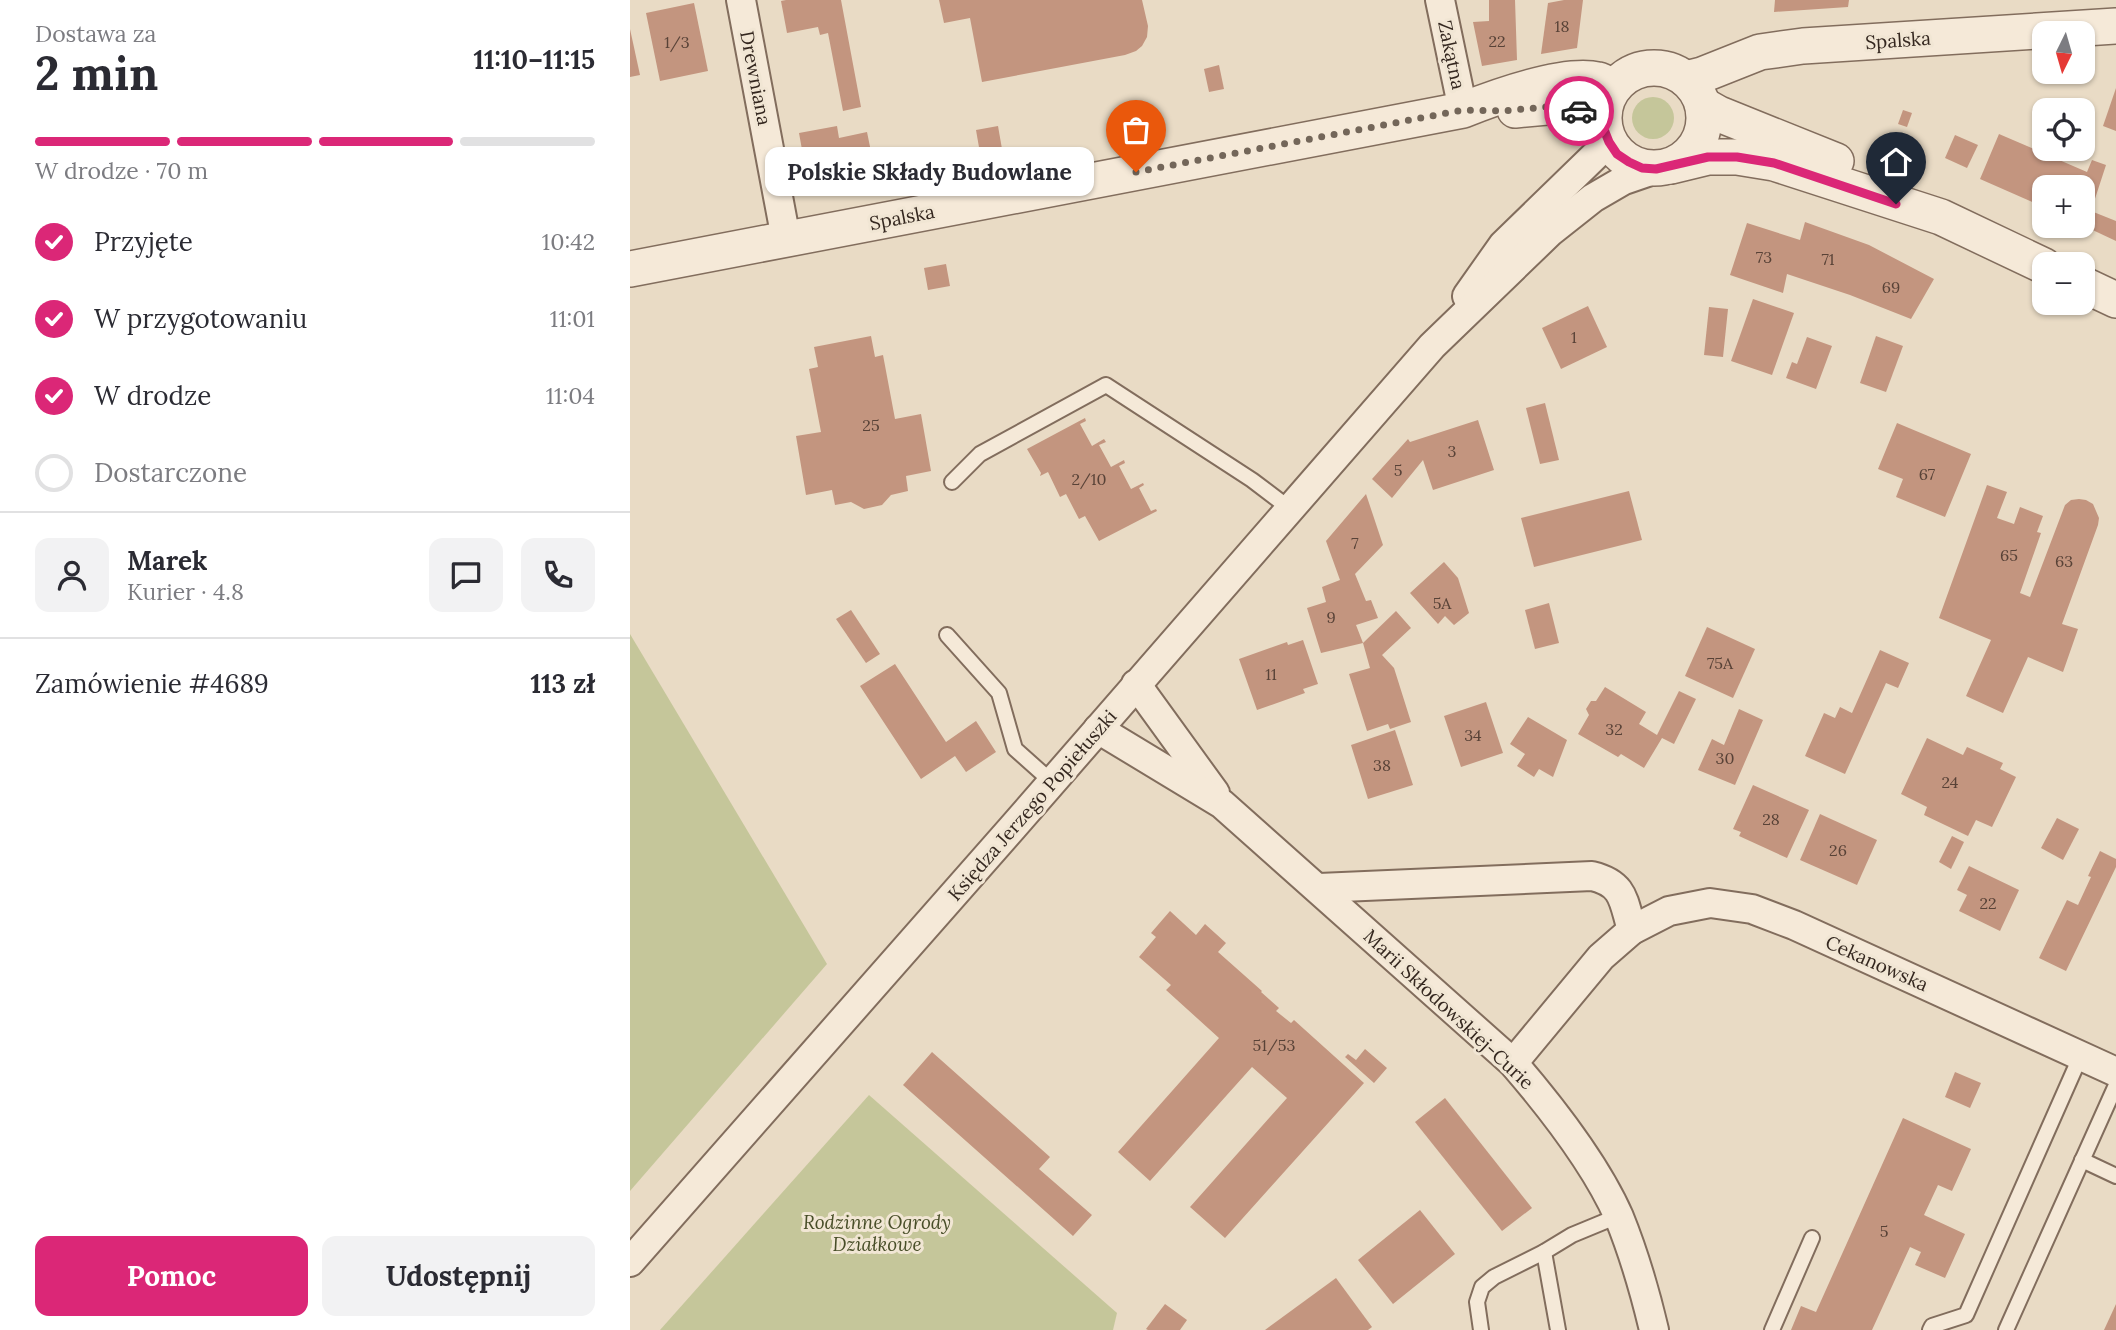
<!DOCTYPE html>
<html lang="pl">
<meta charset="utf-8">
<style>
:root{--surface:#fff;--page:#f2f2f3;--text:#2b2b33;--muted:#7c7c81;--line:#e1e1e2;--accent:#db2777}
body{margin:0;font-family:Lora,serif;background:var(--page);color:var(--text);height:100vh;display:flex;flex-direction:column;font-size:26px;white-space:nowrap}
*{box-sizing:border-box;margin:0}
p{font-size:23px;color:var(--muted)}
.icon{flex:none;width:38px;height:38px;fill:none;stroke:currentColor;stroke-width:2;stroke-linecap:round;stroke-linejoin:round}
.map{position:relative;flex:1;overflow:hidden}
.sheet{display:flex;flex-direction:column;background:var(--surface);width:630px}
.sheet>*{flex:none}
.needle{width:46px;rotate:185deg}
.fabs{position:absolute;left:1402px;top:21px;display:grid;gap:14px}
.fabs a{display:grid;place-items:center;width:63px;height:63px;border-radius:14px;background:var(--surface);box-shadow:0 2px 5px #0004;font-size:35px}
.pin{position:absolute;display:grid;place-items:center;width:60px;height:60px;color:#fff;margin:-72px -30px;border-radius:50% 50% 50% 0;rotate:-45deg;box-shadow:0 0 7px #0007}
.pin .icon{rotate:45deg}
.courier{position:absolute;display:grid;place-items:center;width:70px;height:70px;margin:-35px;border:5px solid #db2777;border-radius:50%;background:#fff;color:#222;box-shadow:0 2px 9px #0007}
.bubble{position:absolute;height:49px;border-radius:14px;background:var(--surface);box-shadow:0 2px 5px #0004;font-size:23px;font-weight:700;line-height:49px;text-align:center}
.headline em{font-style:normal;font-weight:700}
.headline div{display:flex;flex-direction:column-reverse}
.headline{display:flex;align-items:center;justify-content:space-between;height:119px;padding:0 35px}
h1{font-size:46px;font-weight:700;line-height:52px}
.bar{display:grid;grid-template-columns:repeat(4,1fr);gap:10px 7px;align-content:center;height:84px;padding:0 35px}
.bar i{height:9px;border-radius:5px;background:var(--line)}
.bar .on{background:var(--accent)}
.bar p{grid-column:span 4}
.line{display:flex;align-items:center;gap:18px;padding:0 35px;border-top:2px solid var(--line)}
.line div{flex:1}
.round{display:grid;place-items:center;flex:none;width:74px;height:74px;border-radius:14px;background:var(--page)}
ol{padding:0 35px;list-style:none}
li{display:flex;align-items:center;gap:21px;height:77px}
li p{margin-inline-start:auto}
li .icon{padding:7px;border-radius:50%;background:var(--accent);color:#fff;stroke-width:4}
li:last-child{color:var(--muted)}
li i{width:38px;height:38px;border:4px solid var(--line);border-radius:50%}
.primary-button{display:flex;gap:14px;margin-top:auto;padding:14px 35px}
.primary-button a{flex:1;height:80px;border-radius:14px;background:var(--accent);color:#fff;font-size:28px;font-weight:700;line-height:80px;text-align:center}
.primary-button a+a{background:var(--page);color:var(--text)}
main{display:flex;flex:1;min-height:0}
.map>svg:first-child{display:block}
</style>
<main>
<section class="sheet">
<div class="headline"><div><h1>2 min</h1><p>Dostawa za</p></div><em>11:10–11:15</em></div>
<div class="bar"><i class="on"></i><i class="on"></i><i class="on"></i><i></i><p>W drodze · 70 m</p></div>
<ol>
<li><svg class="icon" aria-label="check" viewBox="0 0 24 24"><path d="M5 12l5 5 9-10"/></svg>Przyjęte<p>10:42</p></li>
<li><svg class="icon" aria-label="check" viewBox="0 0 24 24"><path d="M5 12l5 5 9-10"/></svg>W przygotowaniu<p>11:01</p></li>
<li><svg class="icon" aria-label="check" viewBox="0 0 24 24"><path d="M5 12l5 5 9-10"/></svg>W drodze<p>11:04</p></li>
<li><i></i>Dostarczone</li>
</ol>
<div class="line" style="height:126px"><a class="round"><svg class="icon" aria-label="person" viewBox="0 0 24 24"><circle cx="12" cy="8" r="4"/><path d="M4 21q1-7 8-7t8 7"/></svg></a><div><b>Marek</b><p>Kurier · 4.8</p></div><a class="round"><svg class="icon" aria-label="chat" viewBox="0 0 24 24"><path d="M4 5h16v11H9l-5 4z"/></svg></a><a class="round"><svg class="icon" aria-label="phone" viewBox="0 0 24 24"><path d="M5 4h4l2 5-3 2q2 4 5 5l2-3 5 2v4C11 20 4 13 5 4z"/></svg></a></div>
<div class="line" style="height:91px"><div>Zamówienie #4689</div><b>113 zł</b></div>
<div class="primary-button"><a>Pomoc</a><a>Udostępnij</a></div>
</section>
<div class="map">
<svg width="1486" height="1330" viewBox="0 0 1486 1330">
<rect width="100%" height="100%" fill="#e9dbc5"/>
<!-- green -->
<g fill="#c5c69a">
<circle cx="1023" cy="118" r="21"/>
<polygon points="0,634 197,964 0,1191"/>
<polygon points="239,1095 487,1313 483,1330 30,1330"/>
</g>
<!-- building -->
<g fill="#c3957f">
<polygon points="156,0 211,0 231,107 213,111 198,33 190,35 188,27 157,33 151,1"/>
<polygon points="309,0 512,0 518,26 517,37 512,46 506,51 495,55 352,82 340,18 314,23"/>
<polygon points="859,0 885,0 887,60 852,66 843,22 859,21"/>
<polygon points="934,0 953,0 947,48 911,54 918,3"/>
<polygon points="1145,0 1219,0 1218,7 1144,12"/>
<polygon points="64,3 78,71 30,81 16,13"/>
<polygon points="0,29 10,75 0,77"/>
<polygon points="589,65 594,89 579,92 574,69"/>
<polygon points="1486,88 1486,131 1473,126"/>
<polygon points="1273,110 1282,113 1277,127 1268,124"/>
<polygon points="207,126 209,138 237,132 247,181 180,194 169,133"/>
<polygon points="368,126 372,149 350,153 346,130"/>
<polygon points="1369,134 1457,172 1462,160 1476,165 1461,211 1486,221 1486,241 1452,225 1452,187 1414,187 1414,207 1350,179"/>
<polygon points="1325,135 1348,145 1337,168 1315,158"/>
<polygon points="1175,222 1239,245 1304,279 1281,319 1220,295 1157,274 1153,293 1100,275 1117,223 1170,240"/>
<polygon points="316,264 320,286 298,290 294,268"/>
<polygon points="1123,299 1164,313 1142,375 1101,361"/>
<polygon points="958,306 977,347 931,369 912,328"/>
<polygon points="1079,307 1098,309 1093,357 1074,355"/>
<polygon points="241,336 245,357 253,355 265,419 291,414 301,471 276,476 278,491 261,495 252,505 234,509 221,502 205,505 202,490 176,495 166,436 191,432 179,369 188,367 184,347"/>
<polygon points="1246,336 1273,346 1256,392 1230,383"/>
<polygon points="1177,337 1202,346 1186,389 1156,378 1162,362 1167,364"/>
<polygon points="915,403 929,460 910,464 896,408"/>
<polygon points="455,418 456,421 450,424 462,446 474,439 476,442 469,445 481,467 494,460 495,463 489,466 501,489 513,483 514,485 509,488 521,511 526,509 527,511 469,541 455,516 449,519 436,494 430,497 418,472 410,476 411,473 397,449"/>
<polygon points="848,420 864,470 803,490 793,460 762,498 742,479 778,439 780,442"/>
<polygon points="1267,423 1341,454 1315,517 1266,497 1273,479 1248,469"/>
<polygon points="1357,485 1377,492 1367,518 1384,524 1390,507 1413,516 1407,532 1411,533 1390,593 1400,597 1435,505 1441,500 1449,499 1456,500 1463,504 1469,518 1468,525 1432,624 1448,629 1433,672 1398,657 1373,713 1336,696 1361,640 1309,618"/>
<polygon points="999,491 1012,540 904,567 891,518"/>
<polygon points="736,494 753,545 725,574 736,601 741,600 748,618 726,625 733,643 691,653 677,608 696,602 692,587 710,580 696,541"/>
<polygon points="814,562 828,578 839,613 824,625 815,616 808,624 780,593"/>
<polygon points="919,603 929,643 905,649 895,610"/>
<polygon points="221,610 250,654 236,663 206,619"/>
<polygon points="766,611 781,628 752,655 764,668 781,722 760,729 758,724 737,731 719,674 740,668 733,643"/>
<polygon points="1077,627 1125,649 1103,698 1055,676"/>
<polygon points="673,640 688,684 673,689 675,693 627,710 609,659 657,642 658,645"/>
<polygon points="1250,650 1279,663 1268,688 1256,683 1215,774 1175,756 1194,713 1205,718 1210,707 1222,713"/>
<polygon points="265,664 316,742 346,721 366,752 336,772 325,756 291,779 230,686"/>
<polygon points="975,687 1016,712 1009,724 1027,735 1049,691 1066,699 1044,744 1032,738 1014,768 991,754 988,757 948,734 959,715 956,709 961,701 966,701"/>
<polygon points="856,702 873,753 831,767 814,716"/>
<polygon points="1109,709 1133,720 1105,785 1068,770 1082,739 1094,745"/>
<polygon points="898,717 937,740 923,777 909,769 904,777 887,766 895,754 880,744"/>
<polygon points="765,730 783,785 738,799 721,745"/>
<polygon points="1297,738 1333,755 1337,747 1373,763 1370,769 1386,777 1362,827 1346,820 1338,836 1294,815 1297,807 1271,794"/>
<polygon points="1123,785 1179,810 1157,858 1109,836 1111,832 1103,829"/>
<polygon points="1190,814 1247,840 1227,885 1170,860"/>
<polygon points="1427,818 1449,829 1433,860 1411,848"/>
<polygon points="1322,836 1334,842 1321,869 1309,862"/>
<polygon points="1470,851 1486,859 1486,867 1436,971 1409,958 1437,900 1448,905 1461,877 1458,876"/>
<polygon points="1339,866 1389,890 1370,931 1329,911 1337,895 1327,890"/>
<polygon points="540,911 566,935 575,924 596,943 588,952 632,991 631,992 649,1008 646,1011 661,1023 664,1020 734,1083 595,1238 560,1207 657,1098 622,1067 520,1181 488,1152 589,1038 536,990 541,985 509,957 526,937 521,933"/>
<polygon points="735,1049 757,1068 744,1083 715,1057 718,1054 726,1060"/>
<polygon points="302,1052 420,1157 409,1169 462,1215 443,1236 273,1085"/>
<polygon points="1325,1072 1351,1083 1340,1108 1315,1097"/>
<polygon points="815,1098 902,1208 872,1231 785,1122"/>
<polygon points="1273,1118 1341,1149 1322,1191 1308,1185 1294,1215 1335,1234 1315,1278 1285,1265 1291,1252 1280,1247 1242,1330 1161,1330 1171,1306 1186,1312"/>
<polygon points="790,1210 825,1254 763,1304 728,1260"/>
<polygon points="706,1278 742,1327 738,1330 635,1330"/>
<polygon points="535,1304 557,1320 550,1330 518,1330 516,1329"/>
<polygon points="1486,1304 1486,1330 1474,1330"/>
</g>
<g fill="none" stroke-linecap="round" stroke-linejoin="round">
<!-- service casing -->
<g stroke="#826d5d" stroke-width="18">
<g id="service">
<polyline points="322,482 350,454 476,385 622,480 659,508"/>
<polyline points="317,635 369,693 385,749 422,782"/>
<polyline points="1452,1160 1486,1176"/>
<polyline points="914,1252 928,1330"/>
<polyline points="851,1330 847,1302 852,1287 864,1277 914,1252 942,1235 988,1216"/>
<polyline points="1142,1330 1182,1238"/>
<polyline points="1300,1330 1302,1326 1336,1315 1451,1055"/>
<polyline points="1376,1330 1486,1085"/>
</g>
</g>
<!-- minor casing -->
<g stroke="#826d5d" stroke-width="32">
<g id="minor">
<polyline points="111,0 156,239"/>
<polyline points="810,0 833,110"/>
<polyline points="837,296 873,245 979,142"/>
<polyline points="506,684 585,793"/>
<path d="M 468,729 L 592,804 L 883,1063 C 920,1106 966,1165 989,1217 C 1004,1254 1015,1292 1024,1330"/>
<path d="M 689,888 L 962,876 C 995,884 993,901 1002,930"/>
<polyline points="883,1063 971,957 1002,930 1039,911 1080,903 1122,909 1164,925 1486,1072"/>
<polyline points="0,1262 383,827 802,346 920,232 963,198 994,180 1026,169"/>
</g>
</g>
<!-- tertiary casing -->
<g stroke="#826d5d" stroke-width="38">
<g id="tertiary">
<circle cx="1024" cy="118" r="50"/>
<polyline points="1056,79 1072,75 1130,52 1173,46 1486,26"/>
<polyline points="1073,105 1089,114 1206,161"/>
<polyline points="885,110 928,106 948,110 975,132"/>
<polyline points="1041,166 1078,157 1107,157 1144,163 1311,217 1414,266"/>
<path d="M 0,269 L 833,110 C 866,97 934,72 968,80 C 973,81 978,85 983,88"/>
<polyline points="1452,284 1486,300"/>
</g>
</g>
<!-- service -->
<use href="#service" stroke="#f5e9d8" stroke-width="14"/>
<!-- minor -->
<use href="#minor" stroke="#f5e9d8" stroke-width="28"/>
<!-- tertiary -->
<use href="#tertiary" stroke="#f5e9d8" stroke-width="35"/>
</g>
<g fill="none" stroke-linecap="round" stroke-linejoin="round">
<!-- done -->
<polyline stroke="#736659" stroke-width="7" stroke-dasharray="0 12.6" points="506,172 833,110 872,111 928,106 949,111"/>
<!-- route -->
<polyline stroke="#db2777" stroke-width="9" points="949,111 975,132 979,142 987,154 999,162 1012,168 1026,169 1078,157 1107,157 1144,163 1266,204"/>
</g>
<g text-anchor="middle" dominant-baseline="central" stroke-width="6" stroke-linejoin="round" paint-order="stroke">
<!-- number labels -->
<g font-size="16" fill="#584237">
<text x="932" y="26">18</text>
<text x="867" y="41">22</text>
<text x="47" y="42">1/3</text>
<text x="1134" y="257">73</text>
<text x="1198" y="259">71</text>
<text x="1261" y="287">69</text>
<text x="944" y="337">1</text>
<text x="241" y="425">25</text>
<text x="822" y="451">3</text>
<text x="768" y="470">5</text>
<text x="1297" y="474">67</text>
<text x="459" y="479">2/10</text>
<text x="725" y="543">7</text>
<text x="1379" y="555">65</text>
<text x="1434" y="561">63</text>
<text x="812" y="603">5A</text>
<text x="701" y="617">9</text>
<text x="1090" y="663">75A</text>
<text x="641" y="674">11</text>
<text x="984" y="729">32</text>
<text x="843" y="735">34</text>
<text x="1095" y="758">30</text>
<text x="752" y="765">38</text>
<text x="1320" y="782">24</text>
<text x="1141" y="819">28</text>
<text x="1208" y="850">26</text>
<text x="1358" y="903">22</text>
<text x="644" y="1045">51/53</text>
<text x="1254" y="1231">5</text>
</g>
<!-- street labels -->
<g font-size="19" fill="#34271f" stroke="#f1e6d4">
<text transform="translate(1268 40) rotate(-4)">Spalska</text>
<text transform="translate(822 55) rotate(78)">Zakątna</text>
<text transform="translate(126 78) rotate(79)">Drewniana</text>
<text transform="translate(272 217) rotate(-11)">Spalska</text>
<text transform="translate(402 805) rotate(-49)">Księdza Jerzego Popiełuszki</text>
<text transform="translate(1247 963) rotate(24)">Cekanowska</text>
<text transform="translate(819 1009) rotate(43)">Marii Skłodowskiej-Curie</text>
</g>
<!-- park labels -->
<g font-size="19" font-style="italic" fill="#484e28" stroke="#f1e6d4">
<text x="247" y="1222">Rodzinne Ogrody<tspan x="247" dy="22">Działkowe</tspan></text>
</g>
</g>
</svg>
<div class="fabs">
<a><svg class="needle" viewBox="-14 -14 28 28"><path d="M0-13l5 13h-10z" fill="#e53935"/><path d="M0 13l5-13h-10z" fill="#7c7c81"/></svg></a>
<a><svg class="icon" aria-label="locate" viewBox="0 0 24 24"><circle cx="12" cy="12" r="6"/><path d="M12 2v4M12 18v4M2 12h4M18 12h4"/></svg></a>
<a>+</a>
<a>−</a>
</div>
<div class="pin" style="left:506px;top:172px;background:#ea580c"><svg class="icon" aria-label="bag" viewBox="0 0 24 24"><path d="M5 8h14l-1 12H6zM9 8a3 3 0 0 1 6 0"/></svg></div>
<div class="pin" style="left:1266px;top:204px;background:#1f2937"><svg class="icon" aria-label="home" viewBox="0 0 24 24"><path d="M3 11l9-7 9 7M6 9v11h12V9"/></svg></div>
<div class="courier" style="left:949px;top:111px"><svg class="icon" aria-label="car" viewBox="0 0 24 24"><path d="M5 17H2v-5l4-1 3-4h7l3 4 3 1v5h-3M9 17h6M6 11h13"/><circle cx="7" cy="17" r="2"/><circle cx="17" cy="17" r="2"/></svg></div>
<div class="bubble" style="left:135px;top:147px;width:329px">Polskie Składy Budowlane</div>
</div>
</main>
